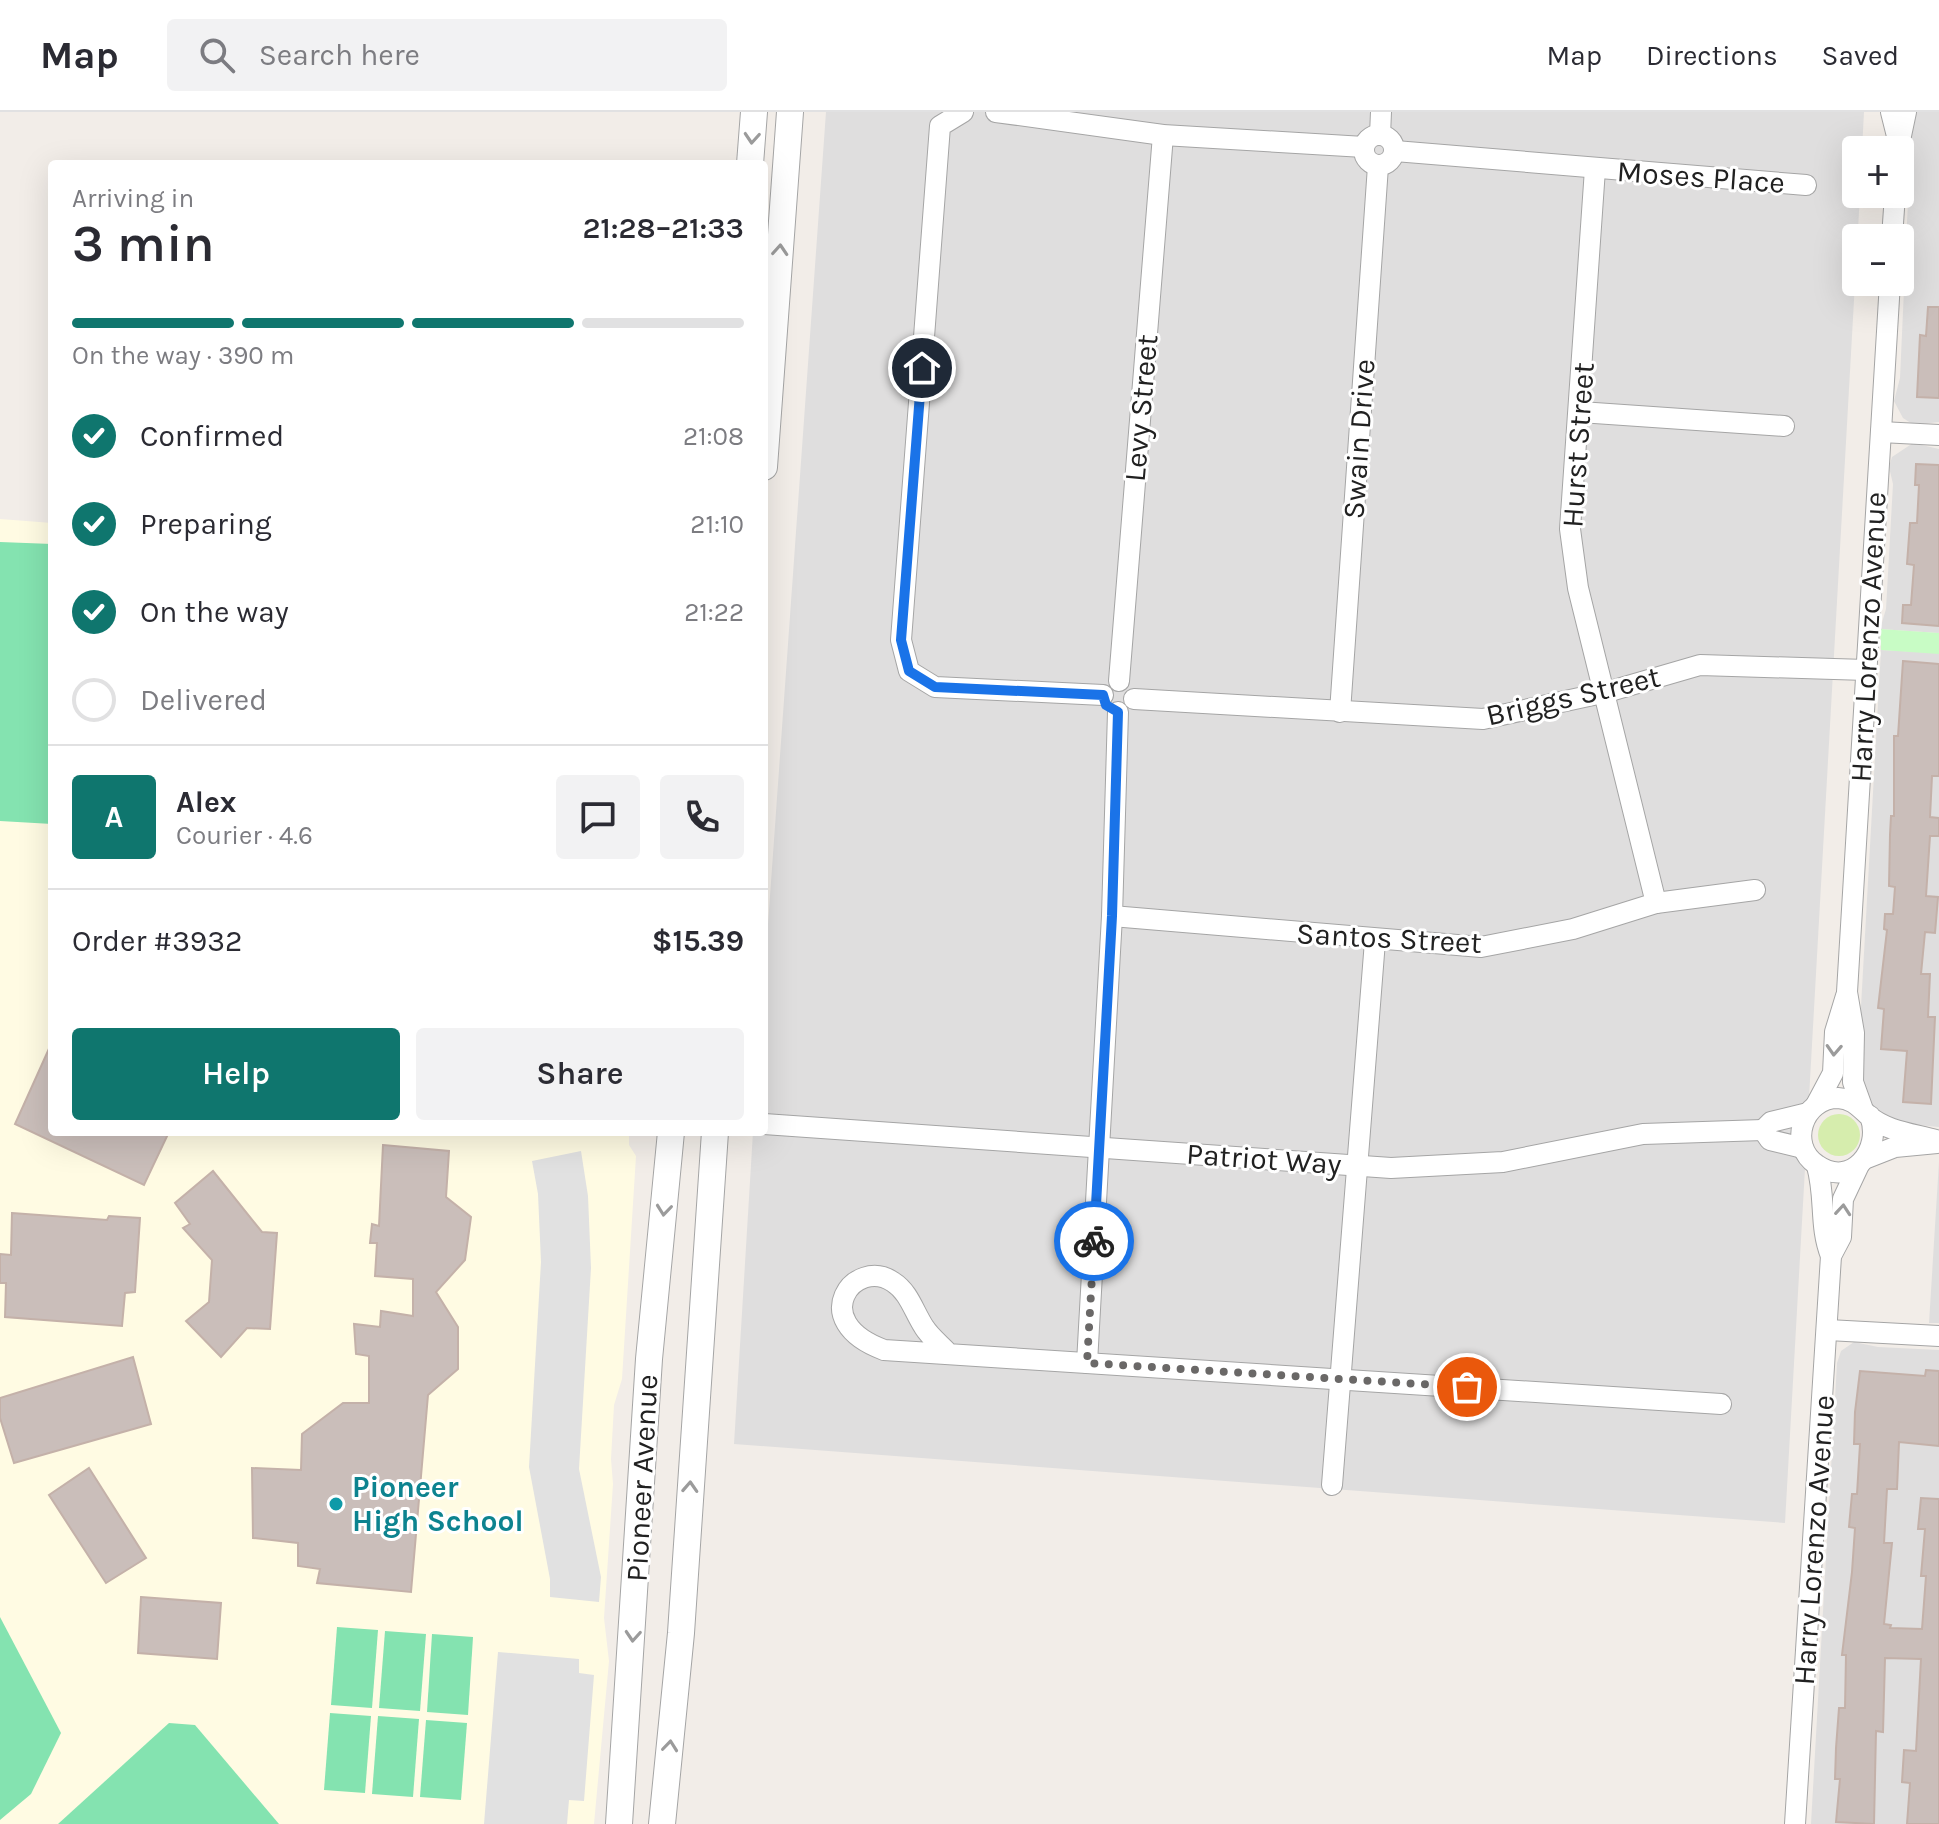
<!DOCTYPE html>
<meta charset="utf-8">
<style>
:root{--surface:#fff;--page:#f2f2f3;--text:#2b2b33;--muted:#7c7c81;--line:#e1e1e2;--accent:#0f766e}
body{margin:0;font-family:Karla,sans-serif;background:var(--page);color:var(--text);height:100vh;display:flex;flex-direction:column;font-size:30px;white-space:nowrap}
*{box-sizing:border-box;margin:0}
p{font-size:26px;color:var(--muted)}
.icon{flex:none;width:44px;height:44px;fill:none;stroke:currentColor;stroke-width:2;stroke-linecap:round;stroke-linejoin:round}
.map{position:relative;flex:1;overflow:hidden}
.drawer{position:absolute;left:48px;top:48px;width:720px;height:976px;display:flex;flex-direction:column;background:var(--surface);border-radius:8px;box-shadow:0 8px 32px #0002}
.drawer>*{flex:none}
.controls{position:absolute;left:1842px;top:24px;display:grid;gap:16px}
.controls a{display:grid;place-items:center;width:72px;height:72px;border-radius:8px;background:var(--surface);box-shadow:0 8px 32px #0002;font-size:40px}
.pin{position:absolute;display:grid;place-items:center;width:68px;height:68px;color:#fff;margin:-34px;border:4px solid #fff;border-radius:50%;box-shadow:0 2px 8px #0007}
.courier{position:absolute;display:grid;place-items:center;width:80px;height:80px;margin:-40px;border:6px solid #1a73e8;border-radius:50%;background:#fff;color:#222;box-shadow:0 2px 10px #0007}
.overview em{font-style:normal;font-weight:600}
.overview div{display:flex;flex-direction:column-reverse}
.overview{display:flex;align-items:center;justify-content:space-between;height:136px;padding:0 24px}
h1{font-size:52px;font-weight:600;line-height:60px}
.bar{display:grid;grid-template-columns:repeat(4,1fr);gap:12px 8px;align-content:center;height:96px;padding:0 24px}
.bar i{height:10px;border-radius:6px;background:var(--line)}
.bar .selected{background:var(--accent)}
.bar p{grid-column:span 4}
.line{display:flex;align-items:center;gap:20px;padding:0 24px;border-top:2px solid var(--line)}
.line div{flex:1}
.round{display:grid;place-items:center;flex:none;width:84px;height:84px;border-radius:8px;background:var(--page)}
ol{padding:0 24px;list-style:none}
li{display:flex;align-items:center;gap:24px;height:88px}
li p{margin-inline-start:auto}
li .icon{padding:8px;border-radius:50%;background:var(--accent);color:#fff;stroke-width:4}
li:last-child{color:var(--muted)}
li i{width:44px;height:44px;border:4px solid var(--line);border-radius:50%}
.cta{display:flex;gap:16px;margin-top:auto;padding:16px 24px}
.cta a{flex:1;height:92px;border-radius:8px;background:var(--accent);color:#fff;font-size:32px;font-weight:600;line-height:92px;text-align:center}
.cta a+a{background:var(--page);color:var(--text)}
header{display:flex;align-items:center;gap:48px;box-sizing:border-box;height:112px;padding:0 40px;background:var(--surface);border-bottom:2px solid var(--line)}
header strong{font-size:38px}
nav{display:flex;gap:44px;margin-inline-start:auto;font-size:28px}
.search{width:560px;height:72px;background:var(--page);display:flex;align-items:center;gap:20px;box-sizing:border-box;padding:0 28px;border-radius:8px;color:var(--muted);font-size:30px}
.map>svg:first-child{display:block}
</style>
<header>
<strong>Map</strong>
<div class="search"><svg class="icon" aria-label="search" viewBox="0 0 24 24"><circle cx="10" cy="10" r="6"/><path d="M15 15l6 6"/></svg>Search here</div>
<nav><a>Map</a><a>Directions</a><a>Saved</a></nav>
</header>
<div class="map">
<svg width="1939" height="1712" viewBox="0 0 1939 1712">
<rect width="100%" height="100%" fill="#f2ede8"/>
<!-- residential -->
<g fill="#dfdede">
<polygon points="826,0 1864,0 1862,38 1856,38 1856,82 1860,82 1785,1411 734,1332 753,1020 764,1020 764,868"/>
<polygon points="1912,0 1939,0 1939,310 1914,313 1903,306 1894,289 1900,266"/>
<polygon points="1913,331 1939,337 1939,521 1880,517 1886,497 1893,372 1889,355 1892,345"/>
<polygon points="1881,538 1939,541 1939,1015 1897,1011 1875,997 1863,978 1858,948"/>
<polygon points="1939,1050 1939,1211 1929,1211"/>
<polygon points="1854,1230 1878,1235 1939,1238 1939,1712 1811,1712 1837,1251 1841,1239"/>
</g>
<!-- education -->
<polygon fill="#fffbe3" points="0,407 52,411 52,1020 629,1020 629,1033 636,1044 622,1267 614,1293 611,1347 613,1372 604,1506 609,1549 594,1712 0,1712"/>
<!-- grass -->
<circle fill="#d6edad" cx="1839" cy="1023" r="21"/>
<!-- park -->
<polygon fill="#c8fcc5" points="1880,517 1939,521 1939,542 1881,538"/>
<!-- pitch -->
<g fill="#84e3b0">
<polygon points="0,430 52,432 52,712 0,709"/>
<polygon points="0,1505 61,1621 31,1682 0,1708"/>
<polygon points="337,1515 378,1518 372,1596 331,1593"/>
<polygon points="385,1519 426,1522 420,1599 379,1596"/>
<polygon points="432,1522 473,1525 468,1603 427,1600"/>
<polygon points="330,1601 371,1604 365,1681 324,1678"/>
<polygon points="378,1604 419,1607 413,1685 372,1682"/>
<polygon points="426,1608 467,1611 461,1688 420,1685"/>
<polygon points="169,1611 195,1613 279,1712 58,1712"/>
</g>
<!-- parking -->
<g fill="#e1e1e1">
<polygon points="581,1039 588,1084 591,1156 579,1357 601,1465 599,1490 550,1485 550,1467 529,1355 541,1150 538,1082 532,1049"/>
<polygon points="498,1540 579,1547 579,1561 594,1563 584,1689 569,1688 567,1712 484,1712"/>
</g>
<!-- building -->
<g fill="#cabeba" stroke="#c4b1a9" stroke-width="2">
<polygon points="1928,195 1939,195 1939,286 1917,285 1920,223 1926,224"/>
<polygon points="1916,352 1939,353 1939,514 1902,511 1903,493 1911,493 1914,453 1907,452 1910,411 1917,411 1919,373 1915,373"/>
<polygon points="1903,549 1939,552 1939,664 1932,664 1930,705 1939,706 1939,724 1930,724 1926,784 1938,785 1935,821 1925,820 1921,862 1930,862 1928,905 1935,905 1931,992 1903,990 1907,939 1881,937 1884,897 1878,896 1887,818 1884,817 1885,802 1893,802 1895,775 1889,774 1890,723 1891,704 1894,704 1894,624 1898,624"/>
<polygon points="52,930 52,1020 169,1020 144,1073 15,1012"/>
<polygon points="383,1033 449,1039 446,1085 471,1105 465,1148 436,1180 458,1215 458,1257 428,1283 411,1480 317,1471 320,1457 298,1454 298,1431 253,1426 252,1356 301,1358 302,1322 343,1291 369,1291 369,1244 356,1242 354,1212 380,1215 381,1199 413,1204 413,1167 375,1164 377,1131 370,1131 372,1112 379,1114"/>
<polygon points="213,1059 262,1120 277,1121 270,1217 247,1216 221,1245 186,1209 209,1190 212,1148 183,1116 190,1112 175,1091"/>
<polygon points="12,1101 107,1108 109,1104 140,1106 135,1180 125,1181 122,1214 5,1205 6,1171 0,1171 0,1142 11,1143"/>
<polygon points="133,1245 151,1312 14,1351 0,1306 0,1286"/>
<polygon points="1926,1258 1939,1259 1939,1334 1899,1330 1897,1377 1887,1377 1884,1431 1892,1431 1884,1512 1891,1513 1890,1516 1922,1517 1926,1464 1921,1464 1925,1417 1918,1417 1921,1386 1939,1387 1939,1712 1907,1712 1910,1671 1902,1670 1904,1638 1916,1639 1921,1547 1885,1546 1883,1620 1876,1619 1874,1712 1836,1710 1840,1667 1835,1667 1836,1636 1839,1596 1845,1596 1846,1543 1842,1543 1852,1460 1855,1416 1849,1415 1852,1382 1857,1382 1860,1332 1854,1332 1855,1300 1860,1259 1925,1264"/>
<polygon points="89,1356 146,1446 106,1471 49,1383"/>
<polygon points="141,1485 221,1491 217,1547 138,1541"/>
</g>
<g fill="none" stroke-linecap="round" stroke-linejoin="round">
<!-- minor casing -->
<g stroke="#a5a5a5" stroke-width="22">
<g id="minor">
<polyline points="963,0 940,14 901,528 909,559 935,575 1103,583"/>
<polyline points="996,0 1163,23 1364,35"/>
<polyline points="1891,0 1898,28"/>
<circle cx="1379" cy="38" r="15"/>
<polyline points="1380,23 1381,0"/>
<polyline points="1898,38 1906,0"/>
<polyline points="1395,39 1806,73"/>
<polyline points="1595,57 1570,417 1578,476 1656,791"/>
<polyline points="1892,126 1895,82"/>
<polyline points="1580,300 1784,314"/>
<polyline points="1881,320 1939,323"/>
<polyline points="1119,569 1163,23"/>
<polyline points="1134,587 1483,607 1607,580 1700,553 1866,558"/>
<polyline points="1340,600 1378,54"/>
<polyline points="1112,804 1481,835 1573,817 1656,791 1755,778"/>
<polyline points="1816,993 1833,961 1835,920 1846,884"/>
<polyline points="1862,995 1853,970 1854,921 1847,880 1890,170"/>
<path d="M 1870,1004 C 1883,1038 1851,1077 1817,1053 C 1787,1033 1803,986 1838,986 C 1853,987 1859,995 1869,1004 C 1887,1020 1917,1022 1939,1029"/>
<polyline points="764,1012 1391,1056 1503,1050 1643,1022 1763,1018"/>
<polyline points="1763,1018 1771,1010 1808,1001"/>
<polyline points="1763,1018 1770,1028 1803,1036"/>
<polyline points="1867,1046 1895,1035 1937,1031"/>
<path d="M 1817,1054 C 1826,1086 1819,1114 1831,1144"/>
<polyline points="1828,1218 1939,1224"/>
<path d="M 949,1242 C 941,1233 930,1225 924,1215 C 914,1200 909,1180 893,1170 C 855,1144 805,1209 884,1238 L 1721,1292"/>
<polyline points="1087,1251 1112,804 1118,600"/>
<polyline points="1332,1373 1375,829"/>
<polyline points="1795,1712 1831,1144 1841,1125 1843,1087 1859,1053"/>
</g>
</g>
<!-- tertiary casing -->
<g stroke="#a5a5a5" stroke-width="28">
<g id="tertiary">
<polyline points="750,52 754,0"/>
<polyline points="764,355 790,0"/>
<polyline points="619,1712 649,1247 671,1020"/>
<polyline points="662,1712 681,1521 715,1020"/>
</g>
</g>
<!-- minor -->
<use href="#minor" stroke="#fff" stroke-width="20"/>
<!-- tertiary -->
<use href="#tertiary" stroke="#fff" stroke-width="26"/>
</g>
<!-- one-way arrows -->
<defs><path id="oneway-chevron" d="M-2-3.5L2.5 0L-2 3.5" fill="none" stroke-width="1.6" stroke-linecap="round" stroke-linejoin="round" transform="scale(2)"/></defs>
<g stroke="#9b9b9b">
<use href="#oneway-chevron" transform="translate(752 26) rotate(94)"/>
<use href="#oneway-chevron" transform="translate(780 138) rotate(-86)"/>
<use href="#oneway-chevron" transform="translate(1834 938) rotate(93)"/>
<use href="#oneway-chevron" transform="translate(664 1098) rotate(96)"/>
<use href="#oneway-chevron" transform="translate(1843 1098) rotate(-85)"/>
<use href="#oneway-chevron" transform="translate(690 1375) rotate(-87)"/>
<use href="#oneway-chevron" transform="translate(633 1524) rotate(94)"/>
<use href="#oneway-chevron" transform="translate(670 1634) rotate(-84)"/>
</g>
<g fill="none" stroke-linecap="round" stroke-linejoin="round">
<!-- done -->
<polyline stroke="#6a6867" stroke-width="8" stroke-dasharray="0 14.4" points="1094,1129 1087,1251 1467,1275"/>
<!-- route -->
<polyline stroke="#1a73e8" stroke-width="10" points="922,256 901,528 909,559 935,575 1103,583 1106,593 1118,600 1112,804 1094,1129"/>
</g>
<!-- markers -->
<circle fill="#0f9aa8" stroke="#fff" stroke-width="3" cx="336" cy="1392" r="8"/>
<g text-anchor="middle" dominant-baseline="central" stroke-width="6" stroke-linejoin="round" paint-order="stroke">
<!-- street labels -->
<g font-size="30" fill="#212121" stroke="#fff">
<text transform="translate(1701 65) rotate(4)">Moses Place</text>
<text transform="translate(1141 296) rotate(-85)">Levy Street</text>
<text transform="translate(1359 327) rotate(-86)">Swain Drive</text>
<text transform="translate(1578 333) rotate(-86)">Hurst Street</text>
<text transform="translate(1868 525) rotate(-87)">Harry Lorenzo Avenue</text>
<text transform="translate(1573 584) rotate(-13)">Briggs Street</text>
<text transform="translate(1389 826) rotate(3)">Santos Street</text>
<text transform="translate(1264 1047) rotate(4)">Patriot Way</text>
<text transform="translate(642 1366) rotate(-87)">Pioneer Avenue</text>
<text transform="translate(1814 1428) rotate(-86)">Harry Lorenzo Avenue</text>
</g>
<!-- culture labels -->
<g font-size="30" font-weight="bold" fill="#0d838f" stroke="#fff" text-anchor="start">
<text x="352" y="1375">Pioneer<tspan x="352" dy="34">High School</tspan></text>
</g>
</g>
</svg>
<div class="controls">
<a>+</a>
<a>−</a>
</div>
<div class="pin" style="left:1467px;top:1275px;background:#ea580c"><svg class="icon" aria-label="bag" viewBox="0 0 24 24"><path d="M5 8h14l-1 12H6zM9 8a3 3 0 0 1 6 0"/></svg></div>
<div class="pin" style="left:922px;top:256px;background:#1f2937"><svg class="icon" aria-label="home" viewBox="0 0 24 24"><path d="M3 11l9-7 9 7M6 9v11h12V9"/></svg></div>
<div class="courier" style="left:1094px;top:1129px"><svg class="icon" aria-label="bike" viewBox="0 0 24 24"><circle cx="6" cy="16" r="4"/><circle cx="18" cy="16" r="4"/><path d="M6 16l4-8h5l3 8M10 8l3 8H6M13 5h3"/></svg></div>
<section class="drawer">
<div class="overview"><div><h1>3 min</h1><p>Arriving in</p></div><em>21:28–21:33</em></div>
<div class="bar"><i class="selected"></i><i class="selected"></i><i class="selected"></i><i></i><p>On the way · 390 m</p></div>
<ol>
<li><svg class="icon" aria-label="check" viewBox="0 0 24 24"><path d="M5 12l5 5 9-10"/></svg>Confirmed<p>21:08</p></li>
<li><svg class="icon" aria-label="check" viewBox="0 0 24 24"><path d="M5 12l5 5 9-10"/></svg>Preparing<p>21:10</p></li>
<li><svg class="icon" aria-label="check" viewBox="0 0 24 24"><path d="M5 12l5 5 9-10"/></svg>On the way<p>21:22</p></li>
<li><i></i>Delivered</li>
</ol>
<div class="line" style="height:144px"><b class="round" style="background:var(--accent);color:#fff">A</b><div><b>Alex</b><p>Courier · 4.6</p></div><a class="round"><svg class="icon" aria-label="chat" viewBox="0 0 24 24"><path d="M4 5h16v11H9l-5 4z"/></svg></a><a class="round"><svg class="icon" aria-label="phone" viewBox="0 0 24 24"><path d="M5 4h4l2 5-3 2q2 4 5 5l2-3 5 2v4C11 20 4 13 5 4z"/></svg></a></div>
<div class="line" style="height:104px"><div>Order #3932</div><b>$15.39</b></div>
<div class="cta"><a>Help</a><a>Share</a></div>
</section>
</div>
